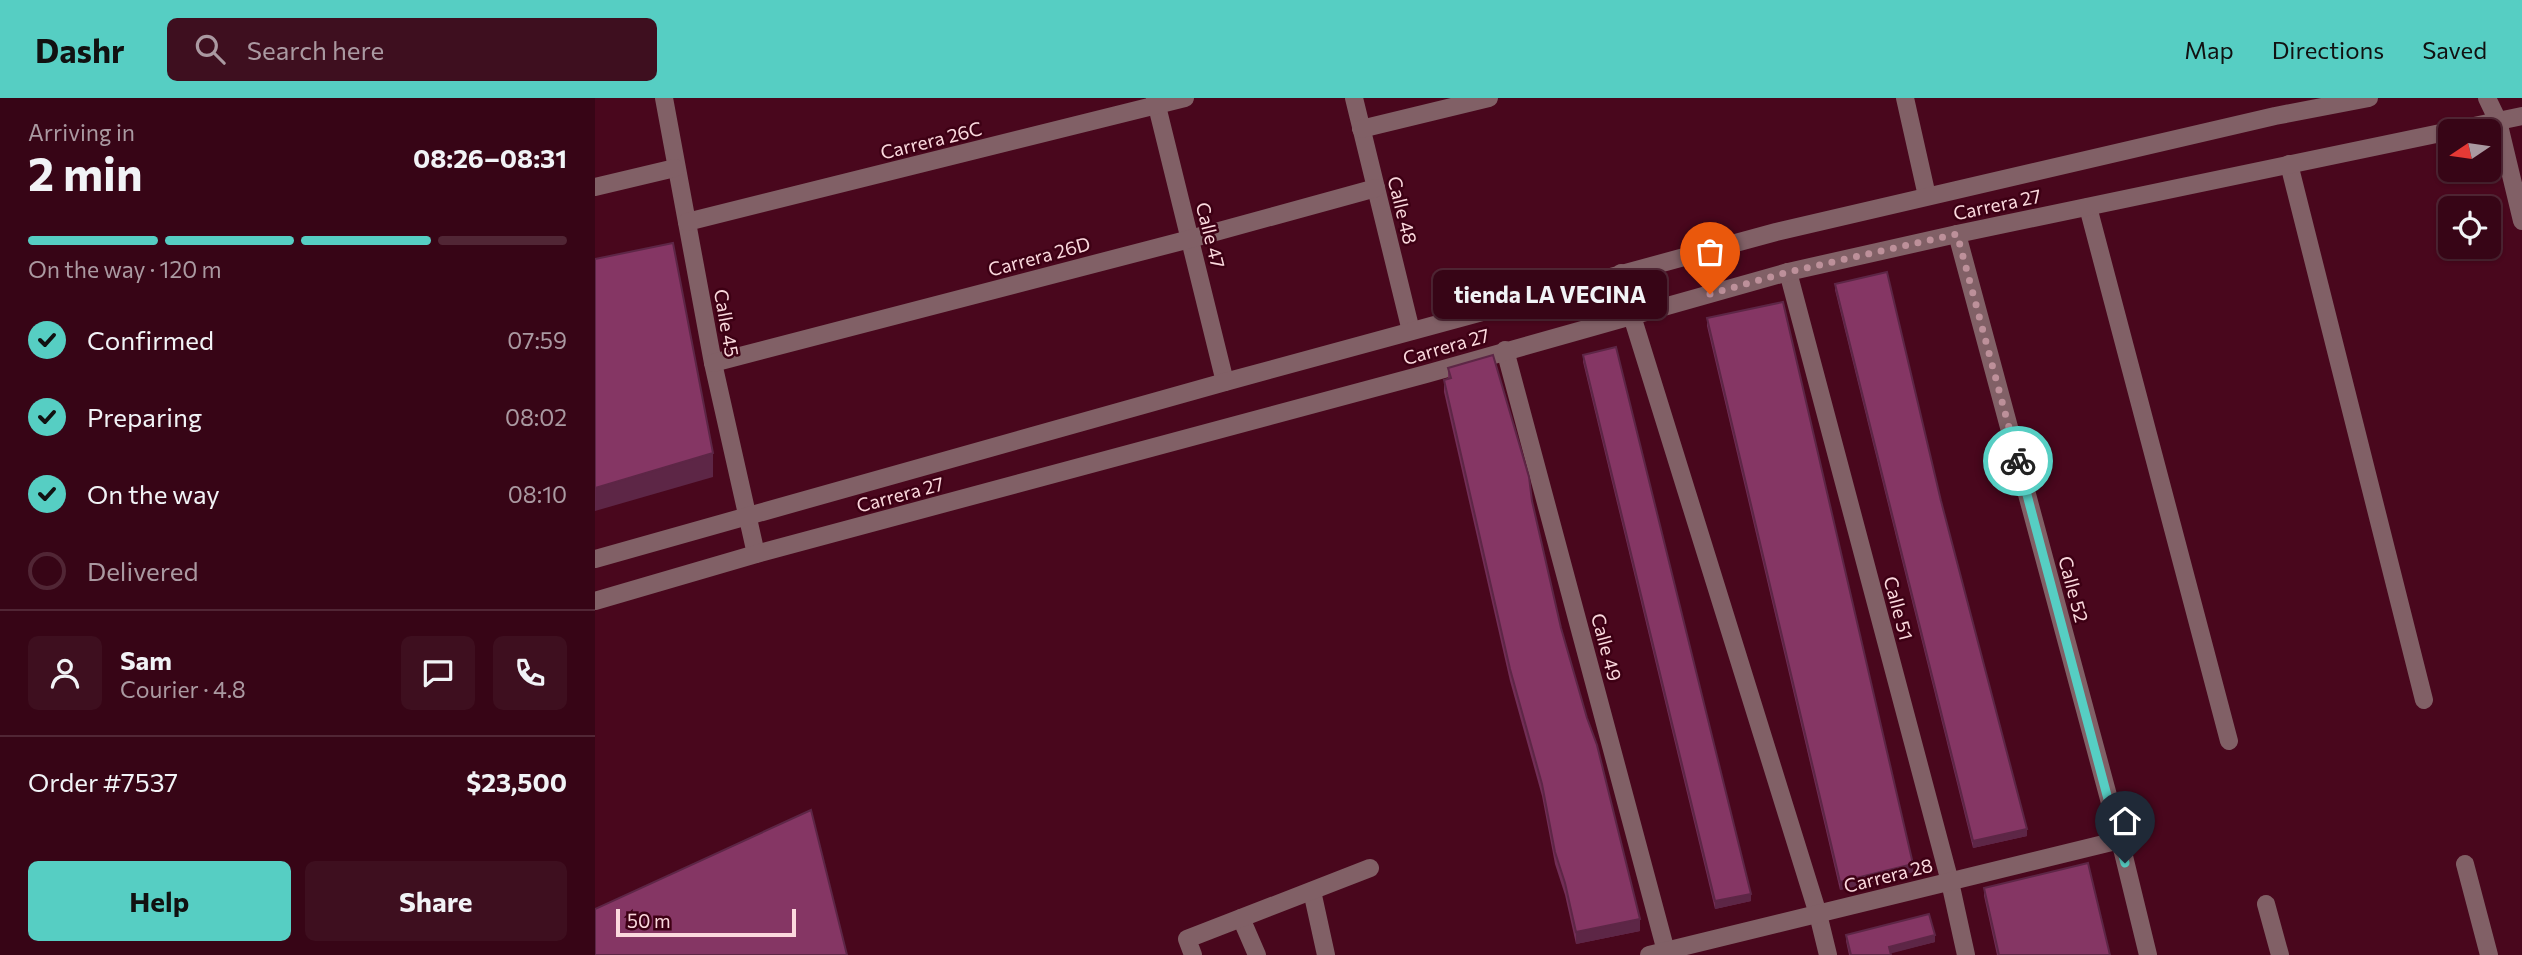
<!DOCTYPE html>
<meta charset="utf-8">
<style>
:root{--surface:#370516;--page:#3e0f1f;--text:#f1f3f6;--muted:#aa99a1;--line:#512635;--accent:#56cec3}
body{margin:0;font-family:Commissioner,sans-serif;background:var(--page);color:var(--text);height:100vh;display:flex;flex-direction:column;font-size:26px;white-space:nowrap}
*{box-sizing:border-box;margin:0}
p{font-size:23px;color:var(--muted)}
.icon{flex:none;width:38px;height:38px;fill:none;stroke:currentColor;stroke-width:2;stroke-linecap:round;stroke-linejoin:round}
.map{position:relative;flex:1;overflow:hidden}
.sheet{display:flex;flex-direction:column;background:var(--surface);width:595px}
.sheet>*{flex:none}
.needle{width:46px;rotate:257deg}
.controls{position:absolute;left:1843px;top:21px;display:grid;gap:14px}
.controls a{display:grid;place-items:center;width:63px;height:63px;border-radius:10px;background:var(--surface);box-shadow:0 2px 5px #0004,0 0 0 2px var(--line);font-size:35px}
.scale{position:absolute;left:21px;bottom:18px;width:180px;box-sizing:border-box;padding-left:7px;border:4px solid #fbd9de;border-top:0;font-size:19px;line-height:24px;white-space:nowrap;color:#fbd9de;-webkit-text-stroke:5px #3d0014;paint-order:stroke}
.pin{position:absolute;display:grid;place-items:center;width:60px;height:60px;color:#fff;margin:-72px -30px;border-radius:50% 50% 50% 0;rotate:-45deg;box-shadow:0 0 7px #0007}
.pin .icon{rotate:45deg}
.courier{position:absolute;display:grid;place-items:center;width:70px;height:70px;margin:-35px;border:5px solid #56cec3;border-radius:50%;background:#fff;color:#222;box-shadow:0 2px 9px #0007}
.bubble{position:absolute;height:49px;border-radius:10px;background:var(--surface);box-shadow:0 2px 5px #0004,0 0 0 2px var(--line);font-size:23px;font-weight:700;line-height:49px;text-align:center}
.headline em{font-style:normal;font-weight:700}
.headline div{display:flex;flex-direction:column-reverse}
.headline{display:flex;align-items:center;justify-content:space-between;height:119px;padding:0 28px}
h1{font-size:46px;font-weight:700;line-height:52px}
.bar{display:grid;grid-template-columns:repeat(4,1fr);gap:10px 7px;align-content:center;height:84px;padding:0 28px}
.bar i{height:9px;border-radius:5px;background:var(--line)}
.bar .on{background:var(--accent)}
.bar p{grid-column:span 4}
.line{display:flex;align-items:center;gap:18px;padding:0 28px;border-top:2px solid var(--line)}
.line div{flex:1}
.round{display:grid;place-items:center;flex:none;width:74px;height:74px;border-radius:10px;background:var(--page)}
ol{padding:0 28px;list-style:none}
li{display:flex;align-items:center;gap:21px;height:77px}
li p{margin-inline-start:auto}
li .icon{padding:7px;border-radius:50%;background:var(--accent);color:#111;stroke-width:4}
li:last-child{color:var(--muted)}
li i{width:38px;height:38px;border:4px solid var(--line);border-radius:50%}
.cta{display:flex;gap:14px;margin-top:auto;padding:14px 28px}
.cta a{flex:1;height:80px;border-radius:10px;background:var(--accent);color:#111;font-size:28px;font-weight:700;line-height:80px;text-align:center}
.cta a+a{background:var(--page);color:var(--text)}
header{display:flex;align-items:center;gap:42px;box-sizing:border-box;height:98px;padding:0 35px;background:var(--accent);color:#111}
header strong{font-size:33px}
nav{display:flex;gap:38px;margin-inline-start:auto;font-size:24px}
.search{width:490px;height:63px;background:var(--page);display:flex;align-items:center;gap:18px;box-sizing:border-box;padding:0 24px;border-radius:10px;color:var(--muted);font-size:26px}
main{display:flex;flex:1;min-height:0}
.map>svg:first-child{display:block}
</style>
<header>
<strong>Dashr</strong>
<div class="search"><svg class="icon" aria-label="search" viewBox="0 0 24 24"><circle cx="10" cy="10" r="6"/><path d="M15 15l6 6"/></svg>Search here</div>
<nav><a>Map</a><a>Directions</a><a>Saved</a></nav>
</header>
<main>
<section class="sheet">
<div class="headline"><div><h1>2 min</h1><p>Arriving in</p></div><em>08:26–08:31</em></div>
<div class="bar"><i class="on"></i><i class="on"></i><i class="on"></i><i></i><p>On the way · 120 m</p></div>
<ol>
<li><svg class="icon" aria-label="check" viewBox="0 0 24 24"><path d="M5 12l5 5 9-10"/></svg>Confirmed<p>07:59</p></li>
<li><svg class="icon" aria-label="check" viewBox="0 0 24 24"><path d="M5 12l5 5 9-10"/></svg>Preparing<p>08:02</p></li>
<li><svg class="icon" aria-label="check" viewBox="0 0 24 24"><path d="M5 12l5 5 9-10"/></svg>On the way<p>08:10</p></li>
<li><i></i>Delivered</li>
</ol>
<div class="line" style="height:126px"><a class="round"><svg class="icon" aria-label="person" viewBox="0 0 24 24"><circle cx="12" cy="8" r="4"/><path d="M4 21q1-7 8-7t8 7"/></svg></a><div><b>Sam</b><p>Courier · 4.8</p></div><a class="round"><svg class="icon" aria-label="chat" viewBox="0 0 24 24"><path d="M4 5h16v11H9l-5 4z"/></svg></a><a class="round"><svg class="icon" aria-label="phone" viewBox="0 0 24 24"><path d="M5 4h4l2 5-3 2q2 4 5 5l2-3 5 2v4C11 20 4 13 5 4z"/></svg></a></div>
<div class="line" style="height:91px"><div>Order #7537</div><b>$23,500</b></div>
<div class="cta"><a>Help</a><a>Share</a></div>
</section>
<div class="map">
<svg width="1927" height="857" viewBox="0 0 1927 857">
<rect width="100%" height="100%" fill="#49071d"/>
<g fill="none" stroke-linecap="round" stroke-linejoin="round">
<!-- minor -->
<g stroke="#816066" stroke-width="18">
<polyline points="69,0 118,265 161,456"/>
<polyline points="560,0 630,284"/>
<polyline points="759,0 816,233"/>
<polyline points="1310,0 1332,98"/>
<polyline points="1892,0 1903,23 1927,123"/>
<polyline points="766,31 894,0"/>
<polyline points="1694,66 1829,602"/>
<polyline points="0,89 80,70"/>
<polyline points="1493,109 1634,643"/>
<polyline points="92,124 590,0"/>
<polyline points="1362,136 1525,742 1553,857"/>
<polyline points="1193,174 1355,784 1371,857"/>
<polyline points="1026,175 1037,218 1223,816 1233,857"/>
<polyline points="910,252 1072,857"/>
<polyline points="118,265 595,141 781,90"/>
<polyline points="0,461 630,284 1181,134 1680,18 1774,0"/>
<polyline points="0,503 161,456 831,276 1193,174 1362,136 1927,18"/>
<polyline points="1870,766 1894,857"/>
<polyline points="717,793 731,857"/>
<polyline points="1671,806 1685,857"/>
<polyline points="646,820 662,857"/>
<polyline points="598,857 592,841 775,770"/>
<polyline points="1054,857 1525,742"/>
</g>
</g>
<!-- wall -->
<g fill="#722e56">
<polygon points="1240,186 1346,403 1432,738 1378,750 1240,192"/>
<polygon points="1112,220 1318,774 1245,792 1112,228"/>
<polygon points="988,257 1156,803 1120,811 988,264"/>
<polygon points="853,270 937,403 966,530 1045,833 981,846 970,797 960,766 947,698 915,583 849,294 849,282 853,281"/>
<polygon points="1389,790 1515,857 1402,857 1389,798"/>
<polygon points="1251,837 1340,844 1295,855 1296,857 1254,857 1251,843"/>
</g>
<!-- shaded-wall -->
<g fill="#5d2646">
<polygon points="118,355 118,379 0,413 0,390"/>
<polygon points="1432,731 1432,738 1378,750 1378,743"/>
<polygon points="1318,766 1318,774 1245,792 1245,784"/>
<polygon points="1156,796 1156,803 1120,811 1120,803"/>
<polygon points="1045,821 1045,833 981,846 981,834"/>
<polygon points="1340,837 1340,844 1294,856 1294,849"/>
</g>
<!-- building -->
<g fill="#853664" stroke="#5d2646" stroke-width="2">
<polygon points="78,145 118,355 0,390 0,161"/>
<polygon points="1292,174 1346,403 1432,731 1378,743 1240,186"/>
<polygon points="1188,204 1318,766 1245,784 1112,220"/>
<polygon points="1021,249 1156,796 1120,803 988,257"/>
<polygon points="898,257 934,379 937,403 966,530 992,620 1002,647 1045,821 981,834 970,785 960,754 947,686 915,571 849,282 856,280 853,270"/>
<polygon points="216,712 252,857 0,857 0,811"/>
<polygon points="1493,765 1515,857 1404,857 1389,790"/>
<polygon points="1334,816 1340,837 1294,849 1296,857 1256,857 1251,837"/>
</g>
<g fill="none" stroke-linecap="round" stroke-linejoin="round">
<!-- done -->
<polyline stroke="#bd909a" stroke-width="7" stroke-dasharray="0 12.6" points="1115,196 1193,174 1362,136 1423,363"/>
<!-- route -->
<polyline stroke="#56cec3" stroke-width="9" points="1423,363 1530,765"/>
</g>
<g text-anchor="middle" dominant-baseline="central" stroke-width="5" stroke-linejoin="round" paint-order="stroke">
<!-- street labels -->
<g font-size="19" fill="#fbd9de" stroke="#3d0014">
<text transform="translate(336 42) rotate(-14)">Carrera 26C</text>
<text transform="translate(1402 106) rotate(-12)">Carrera 27</text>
<text transform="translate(808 112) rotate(76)">Calle 48</text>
<text transform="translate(616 137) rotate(76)">Calle 47</text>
<text transform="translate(444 158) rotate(-15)">Carrera 26D</text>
<text transform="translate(132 225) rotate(80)">Calle 45</text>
<text transform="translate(851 248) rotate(-16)">Carrera 27</text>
<text transform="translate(305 396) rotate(-15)">Carrera 27</text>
<text transform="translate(1479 491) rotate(75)">Calle 52</text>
<text transform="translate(1304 510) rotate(75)">Calle 51</text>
<text transform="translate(1012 549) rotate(75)">Calle 49</text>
<text transform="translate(1293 777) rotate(-14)">Carrera 28</text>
</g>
</g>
</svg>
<div class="controls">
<a><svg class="needle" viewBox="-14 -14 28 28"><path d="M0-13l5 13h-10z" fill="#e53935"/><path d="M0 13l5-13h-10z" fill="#aa99a1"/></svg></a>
<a><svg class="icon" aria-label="locate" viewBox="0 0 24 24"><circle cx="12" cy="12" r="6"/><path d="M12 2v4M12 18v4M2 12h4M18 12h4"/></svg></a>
</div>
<div class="scale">50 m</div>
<div class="pin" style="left:1115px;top:196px;background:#ea580c"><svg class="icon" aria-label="bag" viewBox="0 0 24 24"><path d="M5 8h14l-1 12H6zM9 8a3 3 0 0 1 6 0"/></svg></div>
<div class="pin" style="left:1530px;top:765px;background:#1f2937"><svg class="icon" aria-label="home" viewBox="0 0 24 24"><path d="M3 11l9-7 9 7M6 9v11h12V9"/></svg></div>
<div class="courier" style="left:1423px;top:363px"><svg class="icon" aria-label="bike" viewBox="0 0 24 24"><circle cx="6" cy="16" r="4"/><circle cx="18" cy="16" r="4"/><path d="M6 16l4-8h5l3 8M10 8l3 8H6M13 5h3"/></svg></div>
<div class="bubble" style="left:838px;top:172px;width:234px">tienda LA VECINA</div>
</div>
</main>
